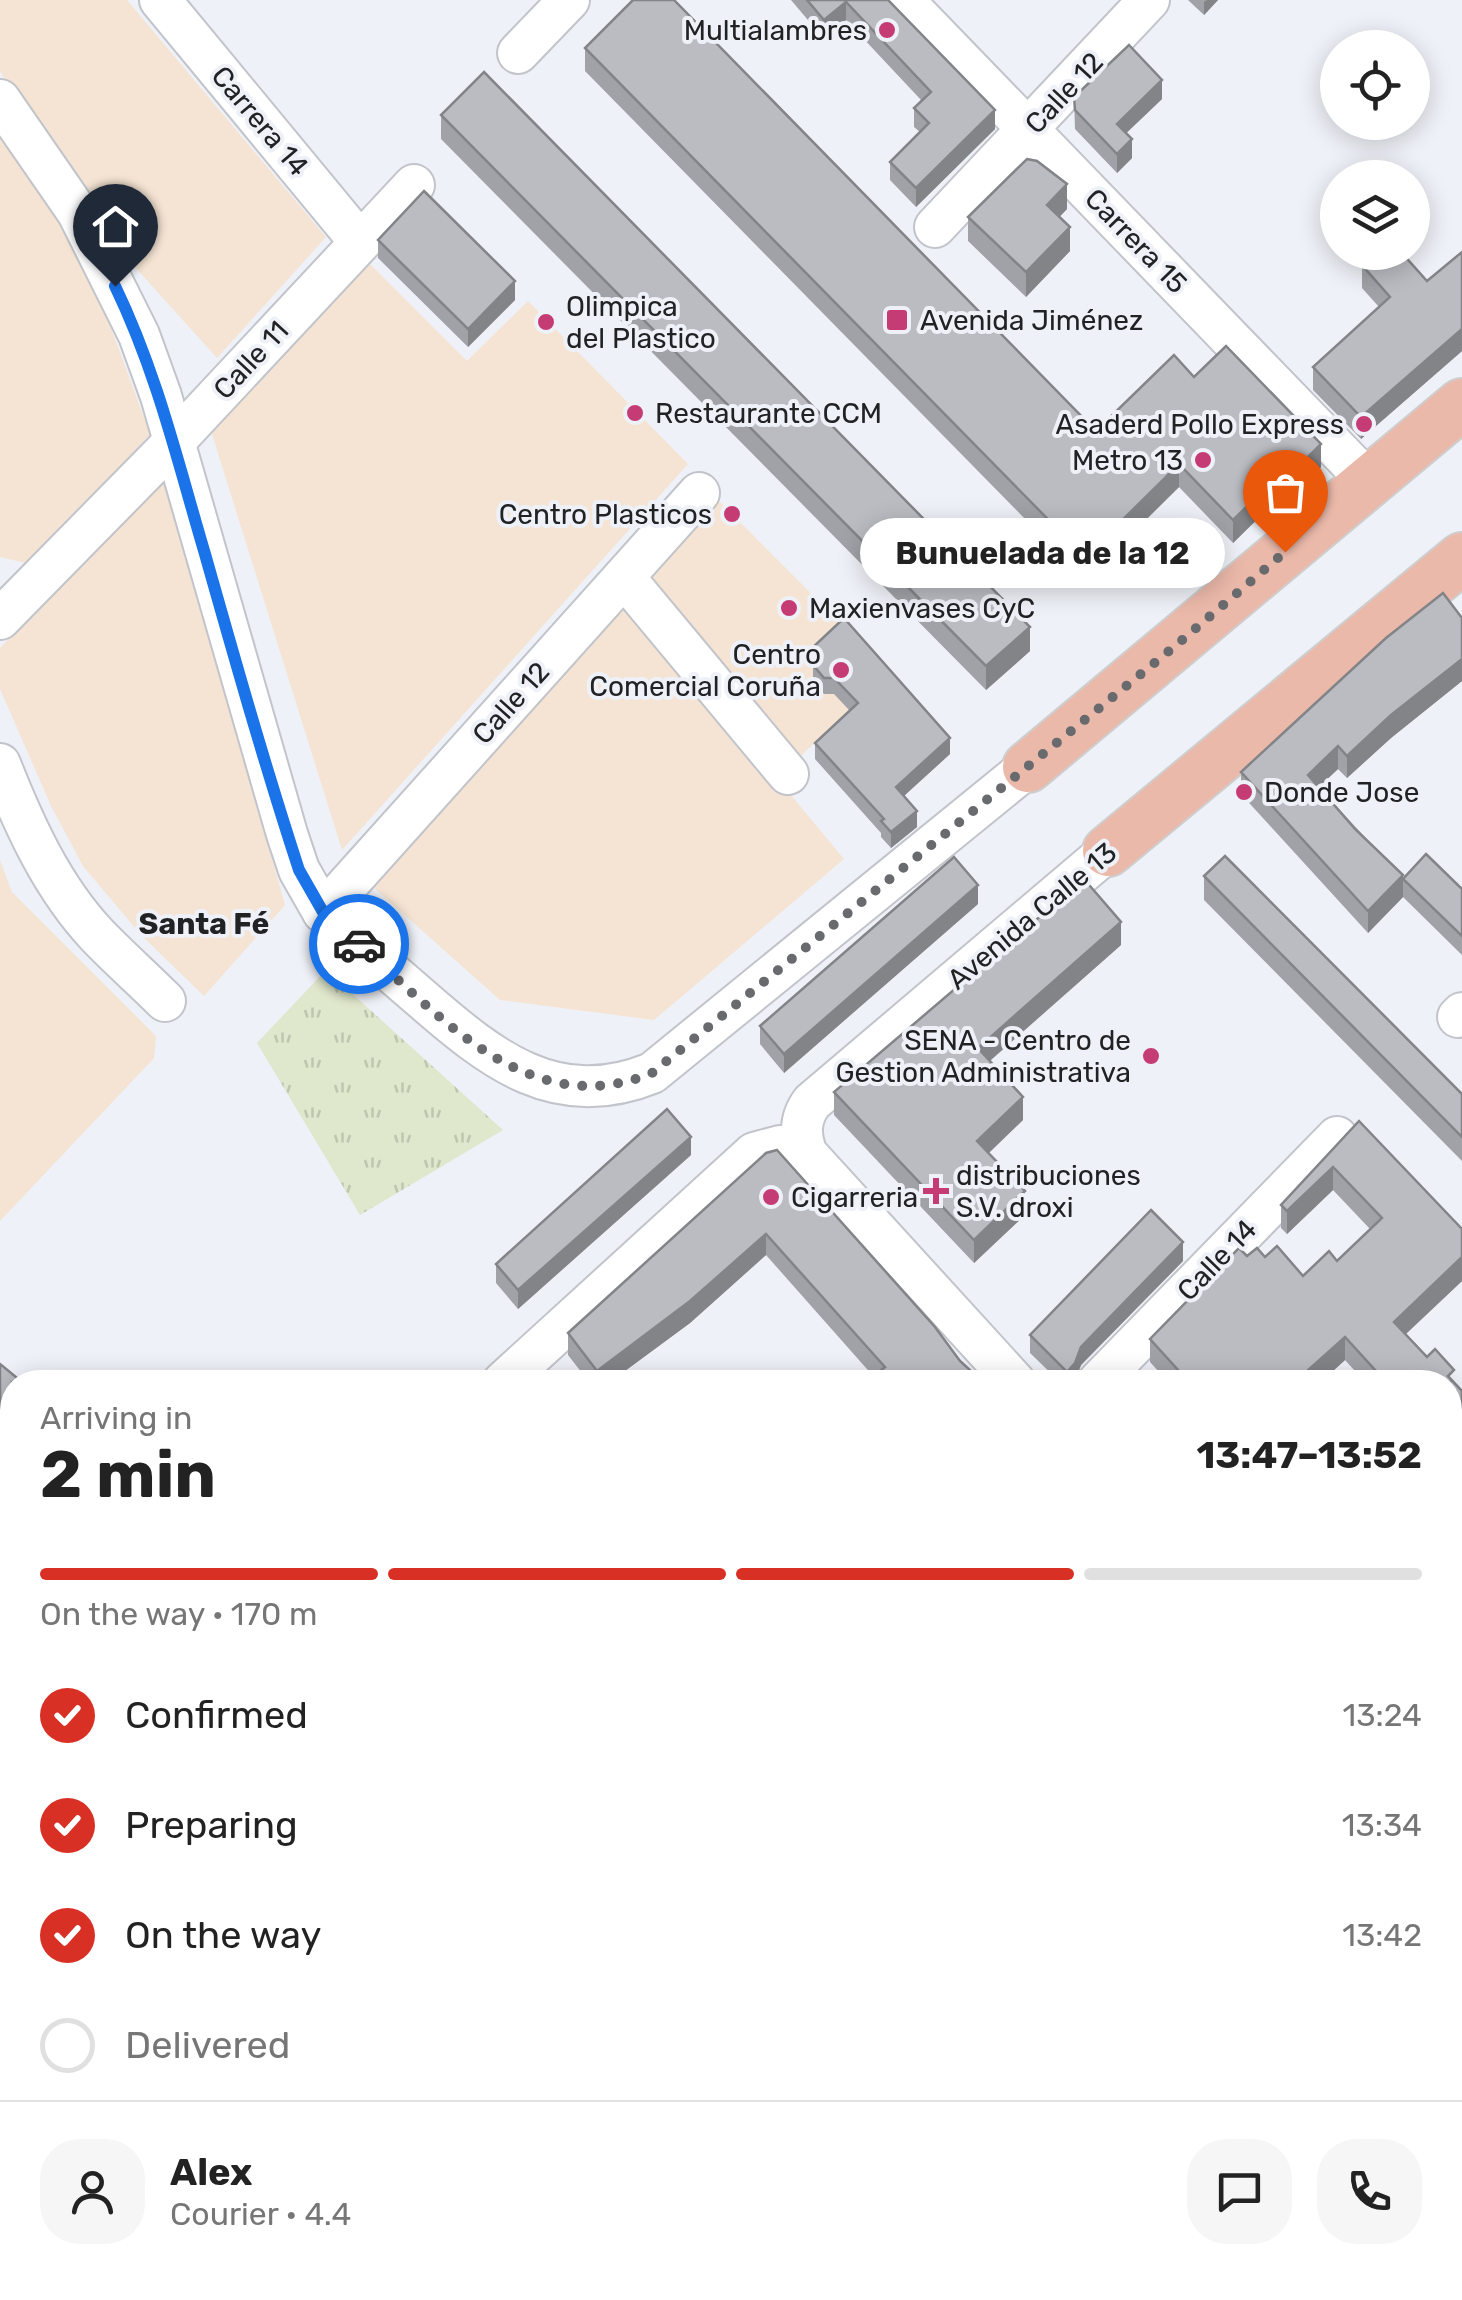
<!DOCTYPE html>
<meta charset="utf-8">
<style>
:root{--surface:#fff;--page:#f6f6f6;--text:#222;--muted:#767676;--line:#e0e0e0;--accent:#d93025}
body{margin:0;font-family:Rubik,sans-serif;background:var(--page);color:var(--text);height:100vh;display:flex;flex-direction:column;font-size:38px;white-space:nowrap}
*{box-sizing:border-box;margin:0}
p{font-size:32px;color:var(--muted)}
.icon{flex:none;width:55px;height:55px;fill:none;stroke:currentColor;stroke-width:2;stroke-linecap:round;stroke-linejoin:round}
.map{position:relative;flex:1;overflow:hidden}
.details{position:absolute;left:0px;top:1370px;width:1462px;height:930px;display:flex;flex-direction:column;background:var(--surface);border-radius:40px 40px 0 0;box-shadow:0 5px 25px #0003}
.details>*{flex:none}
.controls{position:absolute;left:1320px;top:30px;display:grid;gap:20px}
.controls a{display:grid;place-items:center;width:110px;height:110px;border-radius:50%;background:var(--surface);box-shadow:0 5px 25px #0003;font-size:50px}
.pin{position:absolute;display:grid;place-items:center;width:85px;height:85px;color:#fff;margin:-102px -42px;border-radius:50% 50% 50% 0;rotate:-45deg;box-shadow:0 0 10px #0007}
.pin .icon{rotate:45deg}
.courier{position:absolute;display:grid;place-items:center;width:100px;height:100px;margin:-50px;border:8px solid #1a73e8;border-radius:50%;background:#fff;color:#222;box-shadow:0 2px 12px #0007}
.bubble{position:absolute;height:70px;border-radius:35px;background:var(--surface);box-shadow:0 5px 25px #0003;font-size:32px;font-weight:700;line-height:70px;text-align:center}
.headline em{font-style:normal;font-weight:700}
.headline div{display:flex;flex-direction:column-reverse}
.headline{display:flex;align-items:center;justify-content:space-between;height:170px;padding:0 40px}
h1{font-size:65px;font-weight:700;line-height:75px}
.bar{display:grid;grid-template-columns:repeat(4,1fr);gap:15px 10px;align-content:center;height:120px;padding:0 40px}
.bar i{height:12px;border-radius:8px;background:var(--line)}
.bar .current{background:var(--accent)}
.bar p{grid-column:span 4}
.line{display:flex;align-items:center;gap:25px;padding:0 40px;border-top:2px solid var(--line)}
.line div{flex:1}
.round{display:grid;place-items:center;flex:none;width:105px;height:105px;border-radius:40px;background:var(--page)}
ol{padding:0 40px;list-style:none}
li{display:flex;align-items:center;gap:30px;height:110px}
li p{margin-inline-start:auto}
li .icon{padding:10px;border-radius:50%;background:var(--accent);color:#fff;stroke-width:4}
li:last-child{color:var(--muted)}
li i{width:55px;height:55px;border:5px solid var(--line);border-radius:50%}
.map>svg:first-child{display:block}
</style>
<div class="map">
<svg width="1462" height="2300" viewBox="0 0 1462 2300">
<defs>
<pattern id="park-tufts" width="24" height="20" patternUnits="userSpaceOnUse" patternTransform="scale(2.5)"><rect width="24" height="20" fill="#dfe7cc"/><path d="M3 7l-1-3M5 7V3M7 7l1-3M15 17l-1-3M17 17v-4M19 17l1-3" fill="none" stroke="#bfc6af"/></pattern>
</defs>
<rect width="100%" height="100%" fill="#eef1f7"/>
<!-- commercial -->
<g fill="#f5e4d3">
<polygon points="0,0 127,0 326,237 217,358 115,245 0,71"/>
<polygon points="0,124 66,227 107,317 150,434 39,557 26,563 0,557"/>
<polygon points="362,256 467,361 528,301 688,464 342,850 211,431"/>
<polygon points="165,478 285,905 204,996 141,935 83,866 52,808 0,689 0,648"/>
<polygon points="712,494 890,673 795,761 643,573"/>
<polygon points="625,595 844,859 654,1020 500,1000 372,886"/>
<polygon points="0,860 12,892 156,1036 154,1058 0,1221"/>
</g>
<!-- park -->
<polygon fill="url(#park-tufts)" points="326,970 503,1130 360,1215 257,1043"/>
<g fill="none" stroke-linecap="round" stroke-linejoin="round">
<!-- minor casing -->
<g stroke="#c1c4ca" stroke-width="44">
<g id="minor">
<polyline points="160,0 360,242"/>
<polyline points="903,0 1368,481"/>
<polyline points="518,53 569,0"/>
<path d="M 0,100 L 78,213 L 139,335 L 161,396 L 287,834 L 299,870 L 323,912 C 356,941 388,970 421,998 C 491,1059 556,1112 652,1073 L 1028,767"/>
<polyline points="935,227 1149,0"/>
<polyline points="624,577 788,774"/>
<polyline points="0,619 173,443 414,185"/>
<path d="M 0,764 C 24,825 52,887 97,935 C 119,958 143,979 165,1001"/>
<polyline points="323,912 699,493"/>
<polyline points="1458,1017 1462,1013"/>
<polyline points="503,1382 754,1153 780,1146 807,1154"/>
<path d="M 1015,1382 L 807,1154 C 800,1136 799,1119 812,1102 L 1108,851"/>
<polyline points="1098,1382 1337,1137"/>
<polyline points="1450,1660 1462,1649"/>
<polyline points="1450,1859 1462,1872"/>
<polyline points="1145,2288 1157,2300"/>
<polyline points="94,2300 95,2288"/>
<polyline points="189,2300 189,2288"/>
<polyline points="794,2300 806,2288"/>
</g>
</g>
<!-- major casing -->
<g stroke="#cececf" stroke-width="54">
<g id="major">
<polyline points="1028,767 1462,404"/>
<polyline points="1108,851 1462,558"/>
<polyline points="0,1871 12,1882"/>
<polyline points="0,1997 12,2008"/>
<polyline points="324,2288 339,2300"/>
<polyline points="467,2288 481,2300"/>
</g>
</g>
<!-- minor -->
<use href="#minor" stroke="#fff" stroke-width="40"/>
<!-- major -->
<use href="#major" stroke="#ebb9aa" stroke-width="50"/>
</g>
<!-- wall -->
<g fill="#a0a2a7">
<polygon points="791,0 888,0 995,129 916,207 890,180 890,162 920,132 914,127 914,108 922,101 846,20 824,39"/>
<polygon points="1188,0 1218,0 1204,15"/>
<polygon points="585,48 1096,431 1194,377 1321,467 1290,498 1285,492 1233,543 1179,487 1085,580 585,71"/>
<polygon points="1074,97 1162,99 1126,133 1132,158 1117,173 1075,129"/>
<polygon points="441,115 1030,651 986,690 441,139"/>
<polygon points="1067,209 1059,217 1070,251 1026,297 968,241 968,217"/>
<polygon points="378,240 515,300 468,347 378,258"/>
<polygon points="1462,252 1462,351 1361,439 1313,390 1313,367 1379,307 1362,288 1362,265 1427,281"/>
<polygon points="1462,618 1462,681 1391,738 1347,778 1338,769 1319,787 1403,879 1462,889 1462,955 1403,897 1368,933 1241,794 1241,772"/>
<polygon points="810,650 950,754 904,796 917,827 891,848 881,837 881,833 815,759 815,743 850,711 834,694 824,694 813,681 813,668 810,666"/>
<polygon points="1204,876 1462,1094 1462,1161 1204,900"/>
<polygon points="978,904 784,1073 760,1044 760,1026"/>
<polygon points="1121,945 990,1061 1023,1120 989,1153 1025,1215 974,1263 834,1115 834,1092"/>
<polygon points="1359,1121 1462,1229 1462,1281 1406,1334 1462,1391 1462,1532 1450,1544 1450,1382 1364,1381 1345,1360 1321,1382 1168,1382 1150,1362 1150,1339 1247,1256 1265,1257 1303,1276 1337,1261 1370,1229 1333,1190 1287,1234 1281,1228 1281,1205"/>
<polygon points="766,1153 960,1361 874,1377 766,1255 690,1323 610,1382 589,1382 568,1355 568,1333"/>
<polygon points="691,1155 518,1309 496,1283 496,1264"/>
<polygon points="1183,1261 1081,1365 1074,1382 1060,1382 1030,1353 1030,1335"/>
<polygon points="0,1364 12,1382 12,1662 0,1655"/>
<polygon points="1462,1675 1462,1805 1450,1791 1450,1686"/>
<polygon points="0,1739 12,1750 12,1839 1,1829 1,1807 4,1803 0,1799"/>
<polygon points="527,2288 764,2288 753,2300 541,2300"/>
<polygon points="1034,2288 1128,2288 1128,2300 1039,2300 1034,2294"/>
<polygon points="1208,2288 1355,2288 1342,2300 1220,2300"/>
</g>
<!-- shaded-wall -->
<g fill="#828488">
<polygon points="1207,0 1218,0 1204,15 1204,2"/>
<polygon points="846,2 846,20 824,39 824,20"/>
<polygon points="1162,80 1162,99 1117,142 1117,124"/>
<polygon points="995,110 995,129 916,207 916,188"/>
<polygon points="1132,139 1132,158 1117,173 1117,154"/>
<polygon points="1067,184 1067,209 1047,230 1047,205"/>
<polygon points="1070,227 1070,251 1026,297 1026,272"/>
<polygon points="515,281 515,300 468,347 468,329"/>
<polygon points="1462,329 1462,351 1361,439 1361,417"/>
<polygon points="1321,444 1321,467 1290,498 1290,475"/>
<polygon points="1179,464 1179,487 1085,580 1085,557"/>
<polygon points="1285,469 1285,492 1233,543 1233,520"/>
<polygon points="1030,627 1030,651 986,690 986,666"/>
<polygon points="1462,659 1462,681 1391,738 1347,778 1347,756 1391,715"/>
<polygon points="950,738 950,754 896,803 896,787"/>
<polygon points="1338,746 1338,769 1308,797 1308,775"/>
<polygon points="917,811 917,827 891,848 891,832"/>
<polygon points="1403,875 1403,897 1368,933 1368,911"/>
<polygon points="978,885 978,904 784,1073 784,1054"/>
<polygon points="1121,922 1121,945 978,1071 978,1048"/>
<polygon points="1023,1097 1023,1120 977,1164 977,1141"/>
<polygon points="691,1137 691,1155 518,1309 518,1290"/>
<polygon points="1333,1167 1333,1190 1287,1234 1287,1211"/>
<polygon points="1025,1191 1025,1215 974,1263 974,1240"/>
<polygon points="766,1234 766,1255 690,1323 610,1382 597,1382 597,1371"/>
<polygon points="1183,1242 1183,1261 1081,1365 1075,1382 1067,1382 1067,1372 1081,1347"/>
<polygon points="1462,1257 1462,1281 1394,1345 1394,1322"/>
<polygon points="1345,1337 1345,1360 1321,1382 1295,1382"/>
<polygon points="1462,1509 1462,1532 1450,1544 1450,1520"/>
<polygon points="1462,2156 1462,2174 1450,2186 1450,2168"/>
<polygon points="55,2288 59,2288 57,2300 52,2300"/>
<polygon points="744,2288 764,2288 753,2300 733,2300"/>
<polygon points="1128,2288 1128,2300 1114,2300"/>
<polygon points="1329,2288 1355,2288 1342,2300 1316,2300"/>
</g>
<!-- building -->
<g fill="#babcc2" stroke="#828488" stroke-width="2.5">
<polygon points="633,0 674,0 1096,431 1174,355 1194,377 1226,346 1321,444 1290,475 1285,469 1233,520 1179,464 1085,557 585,48"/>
<polygon points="807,0 888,0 995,110 916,188 890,162 929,123 914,108 931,92 846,2 824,20"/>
<polygon points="1129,45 1162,80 1117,124 1132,139 1117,154 1075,110 1074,97"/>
<polygon points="484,72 1030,627 986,666 441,115"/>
<polygon points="1027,159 1037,161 1067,184 1047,205 1070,227 1026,272 968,217"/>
<polygon points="424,191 515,281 468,329 378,240"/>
<polygon points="1377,252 1401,252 1427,281 1462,252 1462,329 1361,417 1313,367 1390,297 1362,265"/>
<polygon points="1443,593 1462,618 1462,659 1391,715 1347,756 1338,746 1308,775 1355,829 1403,875 1368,911 1241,772 1386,638"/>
<polygon points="844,618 950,738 896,787 917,811 891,832 881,821 884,819 815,743 858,703 834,678 824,678 813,665 818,658 810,650"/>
<polygon points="1426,854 1462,889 1462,936 1403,879"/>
<polygon points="1225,856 1462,1094 1462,1137 1204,876"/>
<polygon points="954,857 978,885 784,1054 760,1026"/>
<polygon points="1084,879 1121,922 978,1048 1023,1097 977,1141 1025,1191 974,1240 834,1092"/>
<polygon points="667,1109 691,1137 518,1290 496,1264"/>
<polygon points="1359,1121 1462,1229 1462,1257 1394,1322 1427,1357 1435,1349 1454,1370 1448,1376 1462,1391 1462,1509 1450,1520 1450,1382 1362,1382 1375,1370 1345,1337 1295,1382 1285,1382 1278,1374 1269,1382 1189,1382 1150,1339 1239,1248 1247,1256 1257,1248 1265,1257 1277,1246 1303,1276 1329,1251 1337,1261 1382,1218 1333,1167 1287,1211 1281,1205"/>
<polygon points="777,1150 935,1327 960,1361 983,1382 867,1382 885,1367 766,1234 690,1301 597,1371 568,1333 766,1153"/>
<polygon points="1151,1210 1183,1242 1081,1347 1075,1363 1067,1372 1030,1335"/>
<polygon points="0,1364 22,1382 12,1382 12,1640 0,1632 0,1585 9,1568 0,1562"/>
<polygon points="1462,1675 1462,1783 1450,1770 1450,1686"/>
<polygon points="0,1739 12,1750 12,1789 0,1777"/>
<polygon points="12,1794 12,1817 1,1807"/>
<polygon points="1462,1989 1462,2156 1450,2168 1450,2001"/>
<polygon points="0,2103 12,2114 12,2288 55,2288 52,2300 0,2300"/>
<polygon points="211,2288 304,2288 322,2300 203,2300"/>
<polygon points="551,2288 744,2288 733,2300 564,2300"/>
<polygon points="1044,2288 1128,2288 1114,2300 1056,2300"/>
<polygon points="1230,2288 1329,2288 1316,2300 1242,2300"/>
</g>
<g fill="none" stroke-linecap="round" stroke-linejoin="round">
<!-- done -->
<path stroke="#696a6e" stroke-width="10" stroke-dasharray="0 18" d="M 359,944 C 442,1018 531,1123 652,1073 L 1174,647 L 1285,552"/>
<!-- route -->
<path stroke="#1a73e8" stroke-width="12" d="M 115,286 C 157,373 178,463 205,554 C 235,660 265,766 299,870 L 323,912 L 359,944"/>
</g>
<!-- markers -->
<g fill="#c53c75" stroke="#eef1f7" stroke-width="4">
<circle cx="887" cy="30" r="10"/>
<rect x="885" y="308" width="24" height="24" rx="5"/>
<circle cx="546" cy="322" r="10"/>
<circle cx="635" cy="413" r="10"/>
<circle cx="1364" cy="424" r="10"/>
<circle cx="1203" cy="460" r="10"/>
<circle cx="732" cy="514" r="10"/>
<circle cx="789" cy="608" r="10"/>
<circle cx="841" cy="670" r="10"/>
<circle cx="1244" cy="792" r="10"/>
<circle cx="1151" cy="1056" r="10"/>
<path d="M931 1176h10v10h10v10h-10v10h-10v-10h-10v-10h10z"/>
<circle cx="771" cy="1197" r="10"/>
</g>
<g text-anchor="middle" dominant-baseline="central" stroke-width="8" stroke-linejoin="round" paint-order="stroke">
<!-- poi labels -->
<g font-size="28" fill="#212224" stroke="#eef1f7" text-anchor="start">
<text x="867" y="30" text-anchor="end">Multialambres</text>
<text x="566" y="306">Olimpica<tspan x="566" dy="32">del Plastico</tspan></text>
<text x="920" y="320">Avenida Jiménez</text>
<text x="655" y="413">Restaurante CCM</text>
<text x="1344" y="424" text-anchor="end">Asaderd Pollo Express</text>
<text x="1183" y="460" text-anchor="end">Metro 13</text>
<text x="712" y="514" text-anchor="end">Centro Plasticos</text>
<text x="809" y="608">Maxienvases CyC</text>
<text x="821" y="654" text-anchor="end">Centro<tspan x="821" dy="32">Comercial Coruña</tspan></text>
<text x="1264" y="792">Donde Jose</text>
<text x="1131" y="1040" text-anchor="end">SENA - Centro de<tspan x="1131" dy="32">Gestion Administrativa</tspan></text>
<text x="956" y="1175">distribuciones<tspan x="956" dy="32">S.V. droxi</tspan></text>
<text x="791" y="1197">Cigarreria</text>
</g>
<!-- street labels -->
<g font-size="28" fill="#212224" stroke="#eef1f7">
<text transform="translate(1064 93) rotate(-47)">Calle 12</text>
<text transform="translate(260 121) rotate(50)">Carrera 14</text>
<text transform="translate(1136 241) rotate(46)">Carrera 15</text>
<text transform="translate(251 360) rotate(-47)">Calle 11</text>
<text transform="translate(511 703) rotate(-48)">Calle 12</text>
<text transform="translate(1032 916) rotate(-40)">Avenida Calle 13</text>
<text transform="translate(1217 1260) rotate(-46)">Calle 14</text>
</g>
<!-- neighbourhood labels -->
<g font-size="30" font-weight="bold" fill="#212224" stroke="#eef1f7">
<text x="204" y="924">Santa Fé</text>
</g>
</g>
</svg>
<div class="controls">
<a><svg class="icon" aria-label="locate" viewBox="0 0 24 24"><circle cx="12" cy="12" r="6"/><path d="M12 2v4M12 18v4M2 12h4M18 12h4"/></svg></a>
<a><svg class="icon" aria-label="layers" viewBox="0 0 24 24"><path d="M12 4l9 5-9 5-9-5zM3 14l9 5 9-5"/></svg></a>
</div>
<div class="pin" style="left:1285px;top:552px;background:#ea580c"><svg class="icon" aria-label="bag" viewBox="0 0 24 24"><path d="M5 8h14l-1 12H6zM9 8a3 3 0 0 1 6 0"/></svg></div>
<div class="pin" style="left:115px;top:286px;background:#1f2937"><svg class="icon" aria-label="home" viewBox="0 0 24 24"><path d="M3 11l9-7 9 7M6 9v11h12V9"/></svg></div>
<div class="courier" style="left:359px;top:944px"><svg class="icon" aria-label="car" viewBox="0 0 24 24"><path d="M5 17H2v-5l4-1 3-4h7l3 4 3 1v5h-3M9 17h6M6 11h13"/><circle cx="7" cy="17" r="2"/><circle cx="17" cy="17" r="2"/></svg></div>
<div class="bubble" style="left:860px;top:518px;width:365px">Bunuelada de la 12</div>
<section class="details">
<div class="headline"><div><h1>2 min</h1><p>Arriving in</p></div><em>13:47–13:52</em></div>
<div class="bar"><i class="current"></i><i class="current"></i><i class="current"></i><i></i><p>On the way · 170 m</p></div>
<ol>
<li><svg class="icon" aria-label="check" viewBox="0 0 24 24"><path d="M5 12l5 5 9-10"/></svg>Confirmed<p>13:24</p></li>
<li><svg class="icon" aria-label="check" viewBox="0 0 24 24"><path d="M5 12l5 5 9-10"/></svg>Preparing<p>13:34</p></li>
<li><svg class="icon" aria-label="check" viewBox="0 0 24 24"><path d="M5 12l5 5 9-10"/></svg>On the way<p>13:42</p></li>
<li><i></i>Delivered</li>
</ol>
<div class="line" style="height:180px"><a class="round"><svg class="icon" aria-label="person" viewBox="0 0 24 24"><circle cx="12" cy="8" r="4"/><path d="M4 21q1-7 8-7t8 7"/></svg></a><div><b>Alex</b><p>Courier · 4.4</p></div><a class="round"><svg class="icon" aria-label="chat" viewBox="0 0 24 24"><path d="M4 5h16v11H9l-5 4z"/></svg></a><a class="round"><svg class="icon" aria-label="phone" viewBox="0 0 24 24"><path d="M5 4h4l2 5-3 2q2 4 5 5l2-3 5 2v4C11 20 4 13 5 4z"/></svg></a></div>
</section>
</div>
